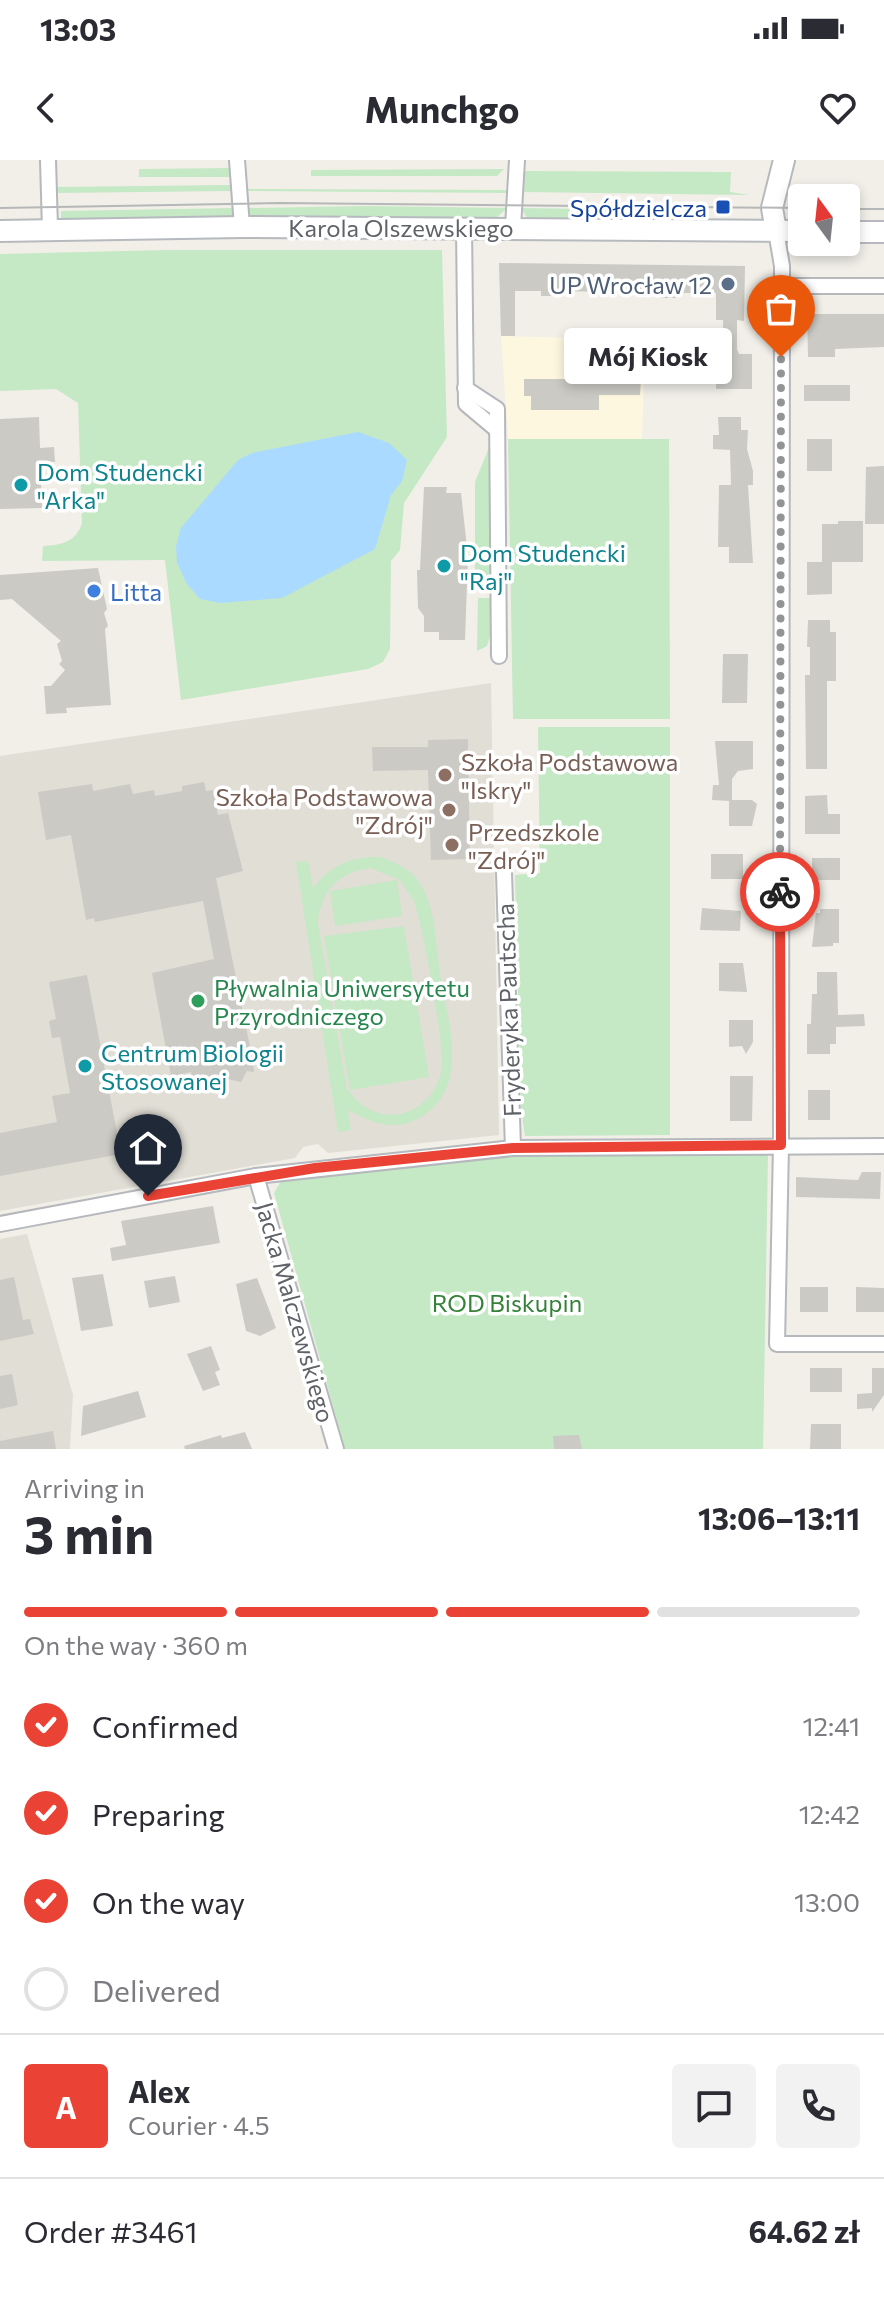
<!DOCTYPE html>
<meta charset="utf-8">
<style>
:root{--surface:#fff;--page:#f2f2f3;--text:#2b2b33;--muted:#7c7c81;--line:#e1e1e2;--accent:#ea4335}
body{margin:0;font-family:Commissioner,sans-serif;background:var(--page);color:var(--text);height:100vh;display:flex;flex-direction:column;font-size:30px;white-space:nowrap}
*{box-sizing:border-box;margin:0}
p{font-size:26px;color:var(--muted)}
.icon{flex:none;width:44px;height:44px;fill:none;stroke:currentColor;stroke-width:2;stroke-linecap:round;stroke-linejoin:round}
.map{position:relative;height:1289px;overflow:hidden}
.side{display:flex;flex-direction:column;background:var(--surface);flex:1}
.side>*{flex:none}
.needle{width:52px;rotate:345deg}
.tools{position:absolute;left:788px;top:24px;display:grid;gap:16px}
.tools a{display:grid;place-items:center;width:72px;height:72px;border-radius:8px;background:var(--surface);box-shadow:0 4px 12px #0003;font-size:40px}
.pin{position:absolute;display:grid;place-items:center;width:68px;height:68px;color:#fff;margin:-82px -34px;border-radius:50% 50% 50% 0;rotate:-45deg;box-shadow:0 0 8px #0007}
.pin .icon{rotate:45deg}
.courier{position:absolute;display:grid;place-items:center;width:80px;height:80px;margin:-40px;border:6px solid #ea4335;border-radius:50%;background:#fff;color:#222;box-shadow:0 2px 10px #0007}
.bubble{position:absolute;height:56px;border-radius:8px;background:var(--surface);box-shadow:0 4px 12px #0003;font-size:26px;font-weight:700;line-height:56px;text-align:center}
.summary em{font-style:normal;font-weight:700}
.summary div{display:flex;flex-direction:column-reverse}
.summary{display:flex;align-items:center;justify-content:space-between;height:136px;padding:0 24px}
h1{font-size:52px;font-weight:700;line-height:60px}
.bar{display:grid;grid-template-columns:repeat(4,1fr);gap:12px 8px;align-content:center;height:96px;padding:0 24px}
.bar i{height:10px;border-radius:6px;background:var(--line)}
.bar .selected{background:var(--accent)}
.bar p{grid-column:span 4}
.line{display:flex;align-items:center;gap:20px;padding:0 24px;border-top:2px solid var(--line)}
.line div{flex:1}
.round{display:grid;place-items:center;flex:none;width:84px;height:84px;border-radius:8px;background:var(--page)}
ol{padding:0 24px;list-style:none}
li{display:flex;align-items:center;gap:24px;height:88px}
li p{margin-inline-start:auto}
li .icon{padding:8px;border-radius:50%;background:var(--accent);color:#fff;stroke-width:4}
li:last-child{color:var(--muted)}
li i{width:44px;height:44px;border:4px solid var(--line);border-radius:50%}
.status{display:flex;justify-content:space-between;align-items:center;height:56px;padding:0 40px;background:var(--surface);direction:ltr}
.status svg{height:22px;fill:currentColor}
header{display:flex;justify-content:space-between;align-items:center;height:104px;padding:0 24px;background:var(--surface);font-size:36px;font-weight:700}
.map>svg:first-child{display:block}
</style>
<div class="status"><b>13:03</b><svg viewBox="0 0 49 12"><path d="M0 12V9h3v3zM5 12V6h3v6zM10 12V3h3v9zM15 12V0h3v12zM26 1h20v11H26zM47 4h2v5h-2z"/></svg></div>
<header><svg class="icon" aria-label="back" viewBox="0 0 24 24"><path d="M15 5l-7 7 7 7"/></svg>Munchgo<svg class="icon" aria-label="heart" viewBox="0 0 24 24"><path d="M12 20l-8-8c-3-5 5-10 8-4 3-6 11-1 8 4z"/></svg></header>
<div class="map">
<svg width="884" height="1289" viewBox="0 0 884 1289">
<rect width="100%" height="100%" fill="#f1efe8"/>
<!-- commercial -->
<polygon fill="#fef7e0" points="501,176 645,180 642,279 508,279"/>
<!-- education -->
<g fill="#e1ded6">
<polygon points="491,523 499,975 328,993 318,984 303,987 295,998 0,1051 0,596"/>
<polygon points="27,1074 73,1235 70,1289 0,1289 0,1079"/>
</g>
<!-- green -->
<g fill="#c5e8c5" fill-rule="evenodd">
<polygon points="232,8 232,17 139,17 139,9"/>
<polygon points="504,9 497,16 311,16 311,10"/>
<polygon points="525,11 731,12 730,32 749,35 524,32"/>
<polygon points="232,25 232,31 57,33 57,27"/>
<polygon points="247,29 508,30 508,33 247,31"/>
<polygon points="367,46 507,48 496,58 248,57 248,48"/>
<polygon points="233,48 233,57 61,59 61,51"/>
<polygon points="521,48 647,50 647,59 527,58"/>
<path d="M 166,90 L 442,90 L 447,277 L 404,343 L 400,390 L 391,401 L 390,489 L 383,502 L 368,509 L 181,540 L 165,400 L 42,401 L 43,386 C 62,385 76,382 82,363 L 78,243 L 56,229 L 0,231 L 0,94 Z"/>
<polygon points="508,279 669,279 670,559 513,559"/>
<polygon points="490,285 491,426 475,426 475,322"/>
<polygon points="478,438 493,438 493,466 487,486 477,491"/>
<polygon points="538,567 670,567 670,975 525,976 521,949 515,715 540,713"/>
<path d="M 380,697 C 394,702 408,707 417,719 C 436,744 436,784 440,814 C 448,862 472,931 417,959 C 393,972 370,962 348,950 L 351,970 L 338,972 L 296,702 L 308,701 L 313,728 C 330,705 352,696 380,697 ZM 370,708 L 400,720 L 414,741 C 423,767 446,890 441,912 C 436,933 422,949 400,954 C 377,958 360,946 347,929 L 318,763 C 321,730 338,713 370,708 Z"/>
<polygon points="397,720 402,756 335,766 330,731"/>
<polygon points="404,766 429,917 350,930 324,776"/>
<polygon points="768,994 763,1289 345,1289 274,1033 281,1021 493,996"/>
</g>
<!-- water -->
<polygon fill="#aadaff" points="358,272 389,283 407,300 402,321 391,335 375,389 282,438 220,443 200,439 187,424 177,403 176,386 181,368 238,300 252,293"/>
<!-- building -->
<g fill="#cccac5">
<polygon points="499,103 745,106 744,161 737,160 737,189 739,194 752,194 752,229 716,229 716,194 724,194 723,160 716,160 716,133 676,133 676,138 661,138 661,133 560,131 560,136 541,136 541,131 515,131 515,176 501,176"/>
<polygon points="807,154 884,154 884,187 835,189 835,197 808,197"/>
<polygon points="659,179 689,179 689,195 658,194"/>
<polygon points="524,219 641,219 640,235 599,235 599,250 531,250 531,236 524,236"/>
<rect x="804" y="225" width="46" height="16"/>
<polygon points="39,257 40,288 54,287 55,302 40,302 42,348 0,349 0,259"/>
<polygon points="718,257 741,257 741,270 748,270 747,289 753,311 753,325 748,325 753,403 729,403 729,387 718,387 719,325 731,325 730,290 713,289 713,275 719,275"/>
<rect x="807" y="279" width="25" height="32"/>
<polygon points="884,306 884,364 865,364 866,307"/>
<polygon points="424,327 447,327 446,333 461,333 468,396 465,480 439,480 439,472 424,472 424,456 418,448 417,410 420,410"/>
<polygon points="838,361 863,361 863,402 822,402 822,364 838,364"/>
<polygon points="807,402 832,402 832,434 807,435"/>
<polygon points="98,408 107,449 104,453 108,466 105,469 111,545 66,548 67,553 46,554 44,526 51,526 65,510 59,504 62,501 57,484 61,481 12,439 0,440 0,415"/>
<polygon points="808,460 830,460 830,472 836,472 836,521 827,521 827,609 806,609 805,515 810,515 810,487 807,487"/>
<polygon points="723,494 748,494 747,543 722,543"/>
<polygon points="468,579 470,699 431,700 428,610 373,611 372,587 428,587 428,580"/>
<polygon points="715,581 753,581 753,609 738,611 732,619 732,640 752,640 757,644 752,666 729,666 729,641 712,640 713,625 719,625"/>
<polygon points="204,622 206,631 213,630 218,655 228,653 243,711 216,718 253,902 254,912 247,911 241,922 223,918 193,923 191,912 171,916 152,813 214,799 203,741 95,762 94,758 86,760 71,675 46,680 38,632 92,624 93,631 130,624 133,634 154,630 155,636 182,631 182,626"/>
<polygon points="827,635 828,654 840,654 840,674 805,674 805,636"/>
<rect x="711" y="694" width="32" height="25"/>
<rect x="812" y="698" width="28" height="22"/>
<polygon points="702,748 741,751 740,771 700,770"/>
<polygon points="820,749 839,749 839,783 833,783 833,786 812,787 816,753 820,753"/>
<polygon points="719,803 743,803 747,832 719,831"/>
<polygon points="817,812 837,812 838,855 864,854 865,866 836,867 836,884 830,884 830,894 807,894 807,864 811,864 812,834 817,834"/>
<polygon points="87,815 121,994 0,1016 0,973 57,962 52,936 70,933 60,877 52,878 49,861 56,859 49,822"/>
<polygon points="729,860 753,860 753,882 746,894 742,886 729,887"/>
<polygon points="730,916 753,916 752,961 730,961"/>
<rect x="808" y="930" width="22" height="30"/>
<polygon points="862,1012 881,1012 880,1039 796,1037 796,1017 858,1020"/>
<polygon points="213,1046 220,1083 112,1101 110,1088 126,1085 121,1061"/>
<polygon points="103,1114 113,1166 81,1171 72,1118"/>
<polygon points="175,1116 180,1142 149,1148 144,1121"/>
<polygon points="14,1117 23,1160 30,1159 34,1174 0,1181 0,1120"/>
<polygon points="257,1118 276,1168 260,1176 246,1171 236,1124"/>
<rect x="800" y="1127" width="28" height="25"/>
<polygon points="856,1127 884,1128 884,1152 856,1152"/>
<polygon points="211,1186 220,1210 215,1212 220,1225 203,1231 187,1194"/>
<rect x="810" y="1208" width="32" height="24"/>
<polygon points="872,1208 884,1208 884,1235 872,1252 872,1248 857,1249 857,1234 872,1233"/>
<polygon points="12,1214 18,1245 0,1249 0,1216"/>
<polygon points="138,1231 146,1257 81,1276 83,1246"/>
<polygon points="811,1264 841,1264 841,1289 810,1289"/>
<polygon points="53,1271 56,1289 0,1289 0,1281"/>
<polygon points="245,1272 252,1289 185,1289 184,1286 221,1275 222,1278"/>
<polygon points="579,1275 582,1289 554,1289 553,1276"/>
</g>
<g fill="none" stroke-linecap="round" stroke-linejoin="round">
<!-- street casing -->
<g stroke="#b5b8bc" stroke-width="18">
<g id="street">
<polyline points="48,0 50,69"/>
<polyline points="237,0 242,67"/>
<polyline points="464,67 466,244 497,270"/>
<polyline points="513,67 517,0"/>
<polyline points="776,71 782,106 781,985 777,1184 884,1184"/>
<polyline points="782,126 884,126"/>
<polyline points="465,228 497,249 499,496"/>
<polyline points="504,713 513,988"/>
<polyline points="256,1016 336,1289"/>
<polyline points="0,1064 256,1016 513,988 884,986"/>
</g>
</g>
<!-- secondary casing -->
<g stroke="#b6babf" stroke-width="24">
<g id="secondary">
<polyline points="0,71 242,67 802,71"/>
<polyline points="776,71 772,48 784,0"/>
<polyline points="846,72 884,72"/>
</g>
</g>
<!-- street -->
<use href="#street" stroke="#fff" stroke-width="14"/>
<!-- secondary -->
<use href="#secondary" stroke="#fff" stroke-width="20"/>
<!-- tram -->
<g stroke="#b6b7b8" stroke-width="2">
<polyline points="0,48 280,43 802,48"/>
<polyline points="846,49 884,49"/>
</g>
</g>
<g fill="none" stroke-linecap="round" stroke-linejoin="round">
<!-- done -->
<polyline stroke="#929495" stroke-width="8" stroke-dasharray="0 14.4" points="780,732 781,197"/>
<!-- route -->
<polyline stroke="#ea4335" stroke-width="10" points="148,1036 315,1008 513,988 781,985 780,732"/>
</g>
<!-- markers -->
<rect fill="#1a4fb4" stroke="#fff" stroke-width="3" x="715" y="39" width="16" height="16" rx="4"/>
<circle fill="#5c6f8a" stroke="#fff" stroke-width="3" cx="728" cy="124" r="8"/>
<g fill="#0f9aa8" stroke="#fff" stroke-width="3">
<circle cx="21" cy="325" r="8"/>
<circle cx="444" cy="406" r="8"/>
<circle cx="85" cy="906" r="8"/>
</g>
<circle fill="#3f7fe0" stroke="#fff" stroke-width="3" cx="94" cy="431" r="8"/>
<g fill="#8d6e63" stroke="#fff" stroke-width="3">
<circle cx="445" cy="615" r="8"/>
<circle cx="449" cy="650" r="8"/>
<circle cx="452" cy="685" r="8"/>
</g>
<circle fill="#2e9e5b" stroke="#fff" stroke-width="3" cx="198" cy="841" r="8"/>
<g text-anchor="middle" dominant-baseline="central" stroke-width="7" stroke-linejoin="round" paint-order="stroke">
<!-- transit labels -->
<g font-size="24" fill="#164399" stroke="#fff" text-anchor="end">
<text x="707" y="47">Spółdzielcza</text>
</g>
<!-- street labels -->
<g font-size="24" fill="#5f6368" stroke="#fff">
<text x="401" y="67">Karola Olszewskiego</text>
<text transform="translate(508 850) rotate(-92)">Fryderyka Pautscha</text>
<text transform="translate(296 1152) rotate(74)">Jacka Malczewskiego</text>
</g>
<!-- service labels -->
<g font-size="24" fill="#4e5e75" stroke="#fff" text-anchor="end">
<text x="712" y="124">UP Wrocław 12</text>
</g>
<!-- culture labels -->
<g font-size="24" fill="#0d838f" stroke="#fff" text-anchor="start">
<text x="37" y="311">Dom Studencki<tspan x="37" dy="28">"Arka"</tspan></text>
<text x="460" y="392">Dom Studencki<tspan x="460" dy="28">"Raj"</tspan></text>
<text x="101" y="892">Centrum Biologii<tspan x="101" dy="28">Stosowanej</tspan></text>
</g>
<!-- shop labels -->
<g font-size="24" fill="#366cbe" stroke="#fff" text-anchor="start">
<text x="110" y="431">Litta</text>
</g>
<!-- education labels -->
<g font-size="24" fill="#785e54" stroke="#fff" text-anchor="start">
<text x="461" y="601">Szkoła Podstawowa<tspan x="461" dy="28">"Iskry"</tspan></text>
<text x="433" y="636" text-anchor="end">Szkoła Podstawowa<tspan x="433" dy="28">"Zdrój"</tspan></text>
<text x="468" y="671">Przedszkole<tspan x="468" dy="28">"Zdrój"</tspan></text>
</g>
<!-- leisure labels -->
<g font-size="24" fill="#27864d" stroke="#fff" text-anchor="start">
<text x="214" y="827">Pływalnia Uniwersytetu<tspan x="214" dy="28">Przyrodniczego</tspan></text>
</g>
<!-- park labels -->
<g font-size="24" fill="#348238" stroke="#fff">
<text x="507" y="1142">ROD Biskupin</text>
</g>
</g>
</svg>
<div class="tools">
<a><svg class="needle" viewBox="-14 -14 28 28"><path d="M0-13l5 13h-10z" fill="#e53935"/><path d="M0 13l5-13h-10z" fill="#7c7c81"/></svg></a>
</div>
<div class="pin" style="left:781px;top:197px;background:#ea580c"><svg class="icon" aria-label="bag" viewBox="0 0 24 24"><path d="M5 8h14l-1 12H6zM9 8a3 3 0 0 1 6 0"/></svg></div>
<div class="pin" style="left:148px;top:1036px;background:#1f2937"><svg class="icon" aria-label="home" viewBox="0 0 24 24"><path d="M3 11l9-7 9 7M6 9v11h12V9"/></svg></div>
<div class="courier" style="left:780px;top:732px"><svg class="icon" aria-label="bike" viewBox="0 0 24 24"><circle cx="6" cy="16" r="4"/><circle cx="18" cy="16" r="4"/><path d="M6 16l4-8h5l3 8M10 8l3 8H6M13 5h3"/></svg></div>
<div class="bubble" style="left:564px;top:168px;width:168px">Mój Kiosk</div>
</div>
<section class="side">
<div class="summary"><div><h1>3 min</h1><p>Arriving in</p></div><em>13:06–13:11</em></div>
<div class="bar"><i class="selected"></i><i class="selected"></i><i class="selected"></i><i></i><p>On the way · 360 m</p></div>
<ol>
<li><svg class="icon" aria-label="check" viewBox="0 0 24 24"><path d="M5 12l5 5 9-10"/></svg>Confirmed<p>12:41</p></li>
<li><svg class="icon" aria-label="check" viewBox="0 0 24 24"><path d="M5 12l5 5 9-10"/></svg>Preparing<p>12:42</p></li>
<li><svg class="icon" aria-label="check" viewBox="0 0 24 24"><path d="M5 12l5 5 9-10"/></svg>On the way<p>13:00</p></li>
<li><i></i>Delivered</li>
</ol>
<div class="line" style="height:144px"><b class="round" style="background:var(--accent);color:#fff">A</b><div><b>Alex</b><p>Courier · 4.5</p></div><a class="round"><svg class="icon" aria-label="chat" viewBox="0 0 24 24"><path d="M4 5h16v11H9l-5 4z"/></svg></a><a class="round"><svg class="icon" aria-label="phone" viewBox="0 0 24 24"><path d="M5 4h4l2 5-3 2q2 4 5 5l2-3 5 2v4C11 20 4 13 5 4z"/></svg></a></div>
<div class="line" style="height:104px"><div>Order #3461</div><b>64.62 zł</b></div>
</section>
